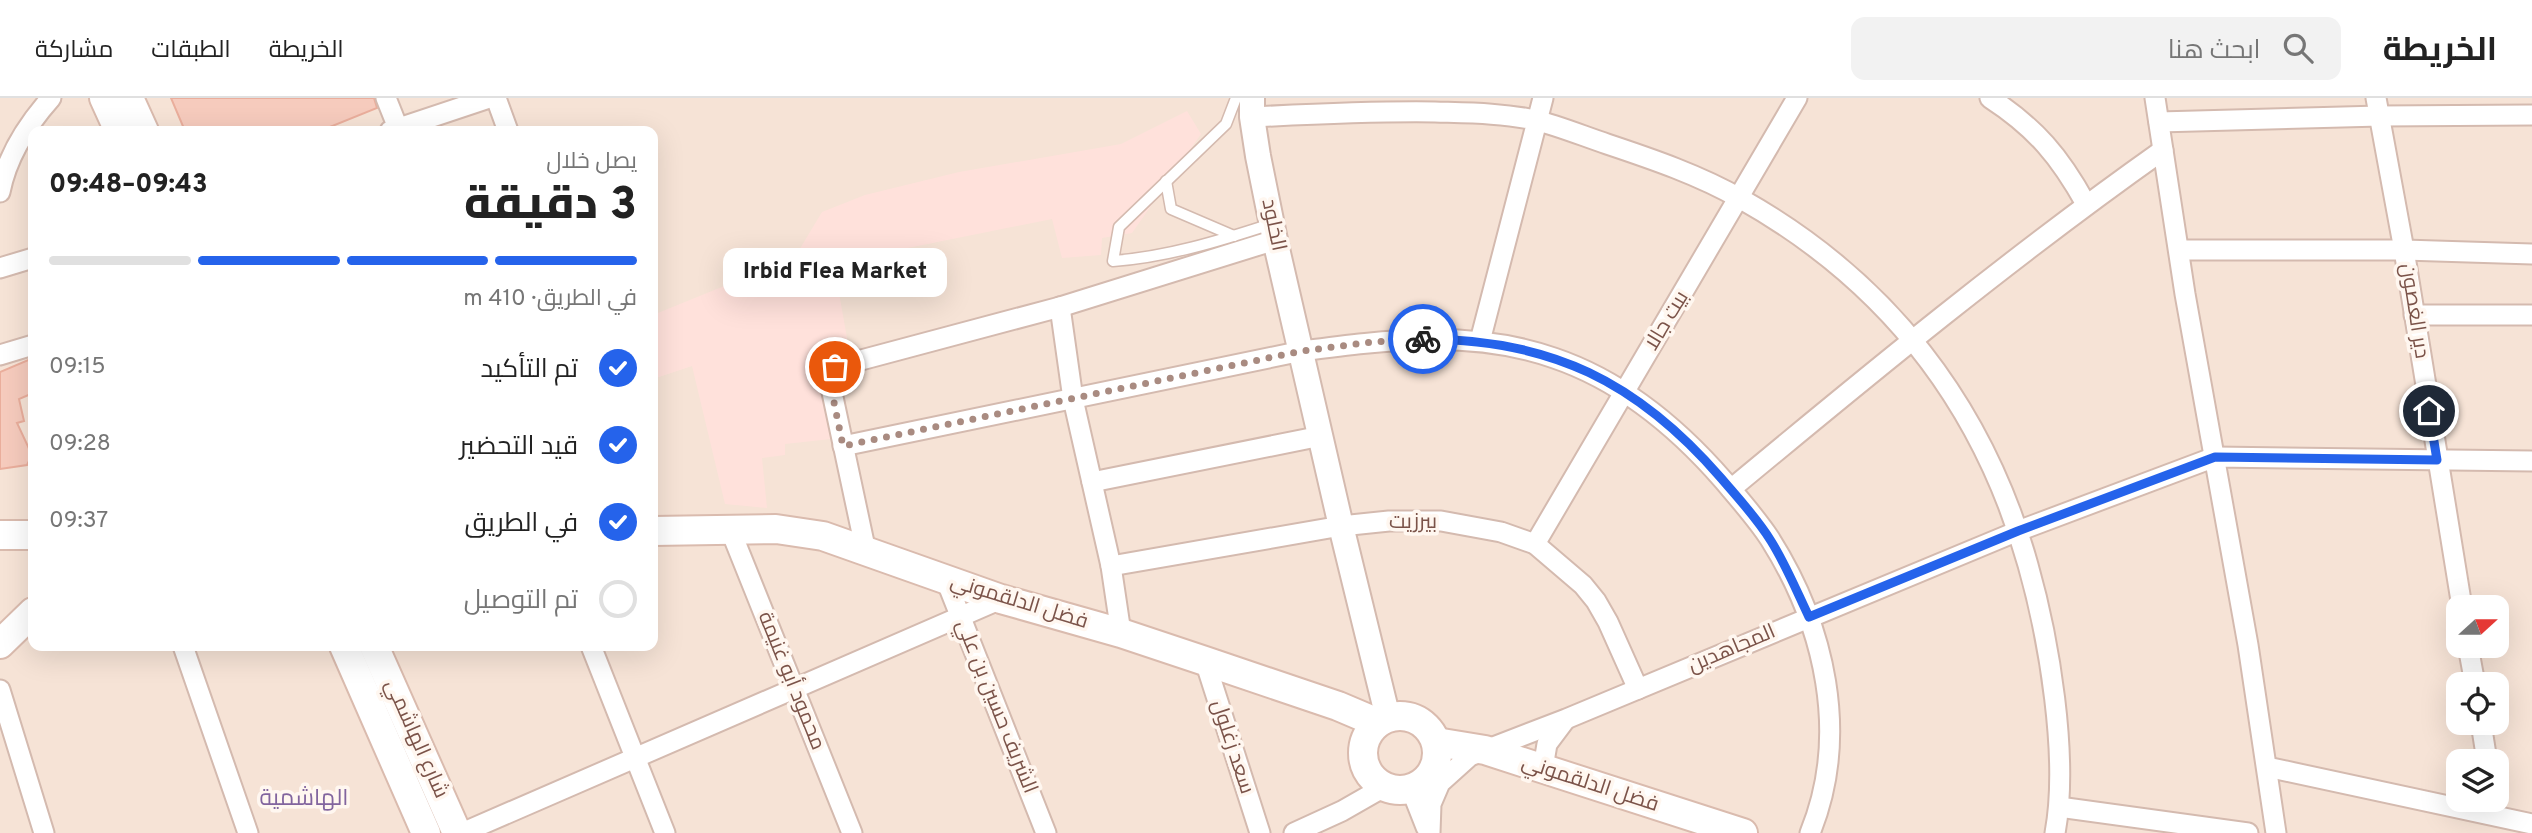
<!DOCTYPE html>
<html lang="ar">
<meta charset="utf-8">
<style>
:root{--surface:#fff;--page:#f2f2f2;--text:#222;--muted:#767676;--line:#e0e0e0;--accent:#2563eb}
body{margin:0;font-family:Overpass,Cairo,sans-serif;background:var(--page);color:var(--text);direction:rtl;height:100vh;display:flex;flex-direction:column;font-size:26px;white-space:nowrap}
*{box-sizing:border-box;margin:0}
p{font-size:23px;color:var(--muted)}
.icon{flex:none;width:38px;height:38px;fill:none;stroke:currentColor;stroke-width:2;stroke-linecap:round;stroke-linejoin:round}
.map{position:relative;flex:1;overflow:hidden;direction:ltr}
.sheet{position:absolute;left:28px;top:28px;width:630px;height:525px;display:flex;flex-direction:column;background:var(--surface);border-radius:14px;box-shadow:0 7px 28px #0002;direction:rtl}
.sheet>*{flex:none}
.needle{width:46px;rotate:69deg}
.controls{position:absolute;left:2446px;top:497px;display:grid;gap:14px}
.controls a{display:grid;place-items:center;width:63px;height:63px;border-radius:14px;background:var(--surface);box-shadow:0 7px 28px #0002;font-size:35px}
.pin{position:absolute;display:grid;place-items:center;width:60px;height:60px;color:#fff;margin:-30px;border:4px solid #fff;border-radius:50%;box-shadow:0 2px 7px #0007}
.courier{position:absolute;display:grid;place-items:center;width:70px;height:70px;margin:-35px;border:5px solid #2563eb;border-radius:50%;background:#fff;color:#222;box-shadow:0 2px 9px #0007}
.bubble{position:absolute;height:49px;border-radius:14px;background:var(--surface);box-shadow:0 7px 28px #0002;font-size:23px;font-weight:800;line-height:49px;text-align:center;direction:rtl}
.summary em{font-style:normal;font-weight:800}
.summary div{display:flex;flex-direction:column-reverse}
.summary{display:flex;align-items:center;justify-content:space-between;height:119px;padding:0 21px}
h1{font-size:46px;font-weight:800;line-height:52px}
.bar{display:grid;grid-template-columns:repeat(4,1fr);gap:10px 7px;align-content:center;height:84px;padding:0 21px}
.bar i{height:9px;border-radius:5px;background:var(--line)}
.bar .current{background:var(--accent)}
.bar p{grid-column:span 4}
ol{padding:0 21px;list-style:none}
li{display:flex;align-items:center;gap:21px;height:77px}
li p{margin-inline-start:auto}
li .icon{padding:7px;border-radius:50%;background:var(--accent);color:#fff;stroke-width:4}
li:last-child{color:var(--muted)}
li i{width:38px;height:38px;border:4px solid var(--line);border-radius:50%}
header{display:flex;align-items:center;gap:42px;box-sizing:border-box;height:98px;padding:0 35px;background:var(--surface);border-bottom:2px solid var(--line)}
header strong{font-size:33px}
nav{display:flex;gap:38px;margin-inline-start:auto;font-size:24px}
.search{width:490px;height:63px;background:var(--page);display:flex;align-items:center;gap:18px;box-sizing:border-box;padding:0 24px;border-radius:14px;color:var(--muted);font-size:26px}
.map>svg:first-child{display:block}
</style>
<header>
<strong>الخريطة</strong>
<div class="search"><svg class="icon" aria-label="search" viewBox="0 0 24 24"><circle cx="10" cy="10" r="6"/><path d="M15 15l6 6"/></svg>ابحث هنا</div>
<nav><a>الخريطة</a><a>الطبقات</a><a>مشاركة</a></nav>
</header>
<div class="map">
<svg width="2532" height="735" viewBox="0 0 2532 735">
<rect width="100%" height="100%" fill="#fef2e8"/>
<!-- residential -->
<path fill="#f6e3d6" fill-rule="evenodd" d="M 0,0 L 2532,0 L 2532,735 L 0,735 ZM 33,33 L 653,33 L 653,548 L 33,548 ZM 2459,509 L 2497,509 L 2497,548 L 2459,548 ZM 2459,586 L 2497,586 L 2497,625 L 2459,625 ZM 2459,663 L 2497,663 L 2497,702 L 2459,702 Z"/>
<!-- commercial -->
<polygon fill="#ffe1db" points="1187,13 1201,36 1132,135 1102,140 1101,157 1062,160 1052,121 883,155 835,172 850,257 822,265 831,341 785,346 785,357 762,360 767,410 725,406 692,268 653,281 653,217 795,159 822,114 865,97 959,74 1121,46"/>
<!-- building -->
<g fill="#f6cbbd" stroke="#eaae9c" stroke-width="2">
<polygon points="171,0 374,0 377,10 320,33 185,33"/>
<polygon points="33,260 33,295 19,301 24,323 17,325 32,357 27,367 0,371 0,274"/>
</g>
<g fill="none" stroke-linecap="round" stroke-linejoin="round">
<!-- service casing -->
<g stroke="#d4baaf" stroke-width="13">
<g id="service">
<path d="M 1236,0 L 1226,26 L 1119,129 L 1113,163 C 1167,159 1219,143 1271,126"/>
<polyline points="1166,83 1171,111 1234,138"/>
</g>
</g>
<!-- minor casing -->
<g stroke="#d4baaf" stroke-width="23">
<g id="minor">
<polyline points="386,0 398,30"/>
<polyline points="496,0 508,33"/>
<path d="M 1990,0 C 2036,30 2060,59 2086,106"/>
<polyline points="2155,0 2185,196 2248,547 2276,735"/>
<polyline points="2376,0 2404,152 2462,509"/>
<path d="M 1252,19 C 1313,16 1374,13 1435,14 C 1468,15 1502,15 1535,22 C 1559,28 1583,38 1607,46 C 1652,61 1699,77 1741,101 C 1887,183 1983,307 2028,467 C 2049,541 2069,659 2055,735"/>
<polyline points="2159,24 2380,18 2532,17"/>
<polyline points="390,33 489,0"/>
<path d="M 0,94 C 7,58 27,27 51,0"/>
<polyline points="2179,152 2404,152 2532,156"/>
<polyline points="0,170 33,160"/>
<polyline points="1060,209 1073,301 1111,468 1121,535"/>
<polyline points="2414,217 2532,217"/>
<polyline points="1480,243 1543,0"/>
<polyline points="0,257 33,247"/>
<path d="M 843,348 L 1302,253 C 1386,242 1472,231 1554,260 C 1622,283 1678,330 1724,383 C 1740,402 1757,421 1770,441 C 1825,528 1850,637 1810,735"/>
<polyline points="1092,384 1321,338"/>
<path d="M 1731,391 C 1872,274 2013,158 2163,52"/>
<polyline points="730,431 852,735"/>
<polyline points="1535,446 1797,0"/>
<polyline points="866,454 830,285 830,278 835,269 1060,209 1275,142"/>
<polyline points="1111,468 1341,428 1389,423 1441,423 1501,434 1535,446 1583,487 1596,503 1608,524 1638,591"/>
<polyline points="946,482 1046,735"/>
<polyline points="183,548 248,735"/>
<polyline points="591,548 665,735"/>
<polyline points="2468,548 2475,586"/>
<polyline points="1205,563 1260,735"/>
<polyline points="0,592 44,735"/>
<polyline points="2481,625 2487,663"/>
<polyline points="2267,669 2532,726"/>
<polyline points="1543,670 1547,646 1565,622"/>
<polyline points="1411,691 1426,729"/>
<polyline points="2059,709 2248,735"/>
<polyline points="462,735 1001,501"/>
<polyline points="1294,735 1342,713 1384,689"/>
<polyline points="1430,735 1431,706 1440,685 1470,658 1566,621 2018,433 2215,359 2532,363"/>
</g>
</g>
<!-- tertiary casing -->
<g stroke="#d4baaf" stroke-width="28">
<polyline id="tertiary" points="1252,0 1252,19 1258,58 1275,142 1341,428 1388,620"/>
</g>
<!-- secondary casing -->
<g stroke="#dabbae" stroke-width="32">
<g id="secondary">
<polyline points="104,0 119,33"/>
<polyline points="129,0 144,33"/>
<polyline points="653,433 776,431 823,438 1001,501 1121,535 1205,563 1338,608 1378,625"/>
<polyline points="0,437 33,437"/>
<polyline points="0,546 33,514"/>
<polyline points="344,548 426,735"/>
<polyline points="374,548 457,735"/>
<circle cx="1400" cy="655" r="37"/>
<polyline points="1436,644 1485,652 1743,735"/>
</g>
</g>
<!-- service -->
<use href="#service" stroke="#fff" stroke-width="10"/>
<!-- minor -->
<use href="#minor" stroke="#fff" stroke-width="19"/>
<!-- tertiary -->
<use href="#tertiary" stroke="#fff" stroke-width="24"/>
<!-- secondary -->
<use href="#secondary" stroke="#fff" stroke-width="28"/>
</g>
<g fill="none" stroke-linecap="round" stroke-linejoin="round">
<!-- done -->
<polyline stroke="#a98b81" stroke-width="7" stroke-dasharray="0 12.6" points="835,269 830,278 830,285 843,348 1302,253 1372,244 1423,241"/>
<!-- route -->
<path stroke="#2563eb" stroke-width="9" d="M 1423,241 C 1551,241 1638,284 1721,380 C 1738,400 1757,420 1771,443 C 1786,467 1797,494 1809,519 L 2018,433 L 2215,359 L 2437,362 L 2429,313"/>
</g>
<g text-anchor="middle" dominant-baseline="central" stroke-width="7" stroke-linejoin="round" paint-order="stroke">
<!-- street labels -->
<g font-size="21" fill="#7b5349" stroke="#fff7f0">
<text transform="translate(1273 127) rotate(78)">الخلود</text>
<text transform="translate(2414 213) rotate(81)">دير الغصون</text>
<text transform="translate(1667 223) rotate(-59)">بيت جالا</text>
<text x="1413" y="424">بيرزيت</text>
<text transform="translate(1019 504) rotate(17)">فضل الدلقموني</text>
<text transform="translate(1732 551) rotate(-23)">المجاهدين</text>
<text transform="translate(791 583) rotate(68)">محمود أبو غنيمة</text>
<text transform="translate(996 609) rotate(68)">الشريف حسين بن علي</text>
<text transform="translate(416 641) rotate(66)">شارع الهاشمي</text>
<text transform="translate(1232 649) rotate(72)">سعد زغلول</text>
<text transform="translate(1590 686) rotate(18)">فضل الدلقموني</text>
</g>
<!-- neighbourhood labels -->
<g font-size="23" fill="#82659e" stroke="#fff7f0">
<text x="304" y="701">الهاشمية</text>
</g>
</g>
</svg>
<div class="controls">
<a><svg class="needle" viewBox="-14 -14 28 28"><path d="M0-13l5 13h-10z" fill="#e53935"/><path d="M0 13l5-13h-10z" fill="#767676"/></svg></a>
<a><svg class="icon" aria-label="locate" viewBox="0 0 24 24"><circle cx="12" cy="12" r="6"/><path d="M12 2v4M12 18v4M2 12h4M18 12h4"/></svg></a>
<a><svg class="icon" aria-label="layers" viewBox="0 0 24 24"><path d="M12 4l9 5-9 5-9-5zM3 14l9 5 9-5"/></svg></a>
</div>
<div class="pin" style="left:835px;top:269px;background:#ea580c"><svg class="icon" aria-label="bag" viewBox="0 0 24 24"><path d="M5 8h14l-1 12H6zM9 8a3 3 0 0 1 6 0"/></svg></div>
<div class="pin" style="left:2429px;top:313px;background:#1f2937"><svg class="icon" aria-label="home" viewBox="0 0 24 24"><path d="M3 11l9-7 9 7M6 9v11h12V9"/></svg></div>
<div class="courier" style="left:1423px;top:241px"><svg class="icon" aria-label="bike" viewBox="0 0 24 24"><circle cx="6" cy="16" r="4"/><circle cx="18" cy="16" r="4"/><path d="M6 16l4-8h5l3 8M10 8l3 8H6M13 5h3"/></svg></div>
<div class="bubble" style="left:723px;top:150px;width:224px">Irbid Flea Market</div>
<section class="sheet">
<div class="summary"><div><h1>3 دقيقة</h1><p>يصل خلال</p></div><em>09:43–09:48</em></div>
<div class="bar"><i class="current"></i><i class="current"></i><i class="current"></i><i></i><p>في الطريق · 410 m</p></div>
<ol>
<li><svg class="icon" aria-label="check" viewBox="0 0 24 24"><path d="M5 12l5 5 9-10"/></svg>تم التأكيد<p>09:15</p></li>
<li><svg class="icon" aria-label="check" viewBox="0 0 24 24"><path d="M5 12l5 5 9-10"/></svg>قيد التحضير<p>09:28</p></li>
<li><svg class="icon" aria-label="check" viewBox="0 0 24 24"><path d="M5 12l5 5 9-10"/></svg>في الطريق<p>09:37</p></li>
<li><i></i>تم التوصيل</li>
</ol>
</section>
</div>
